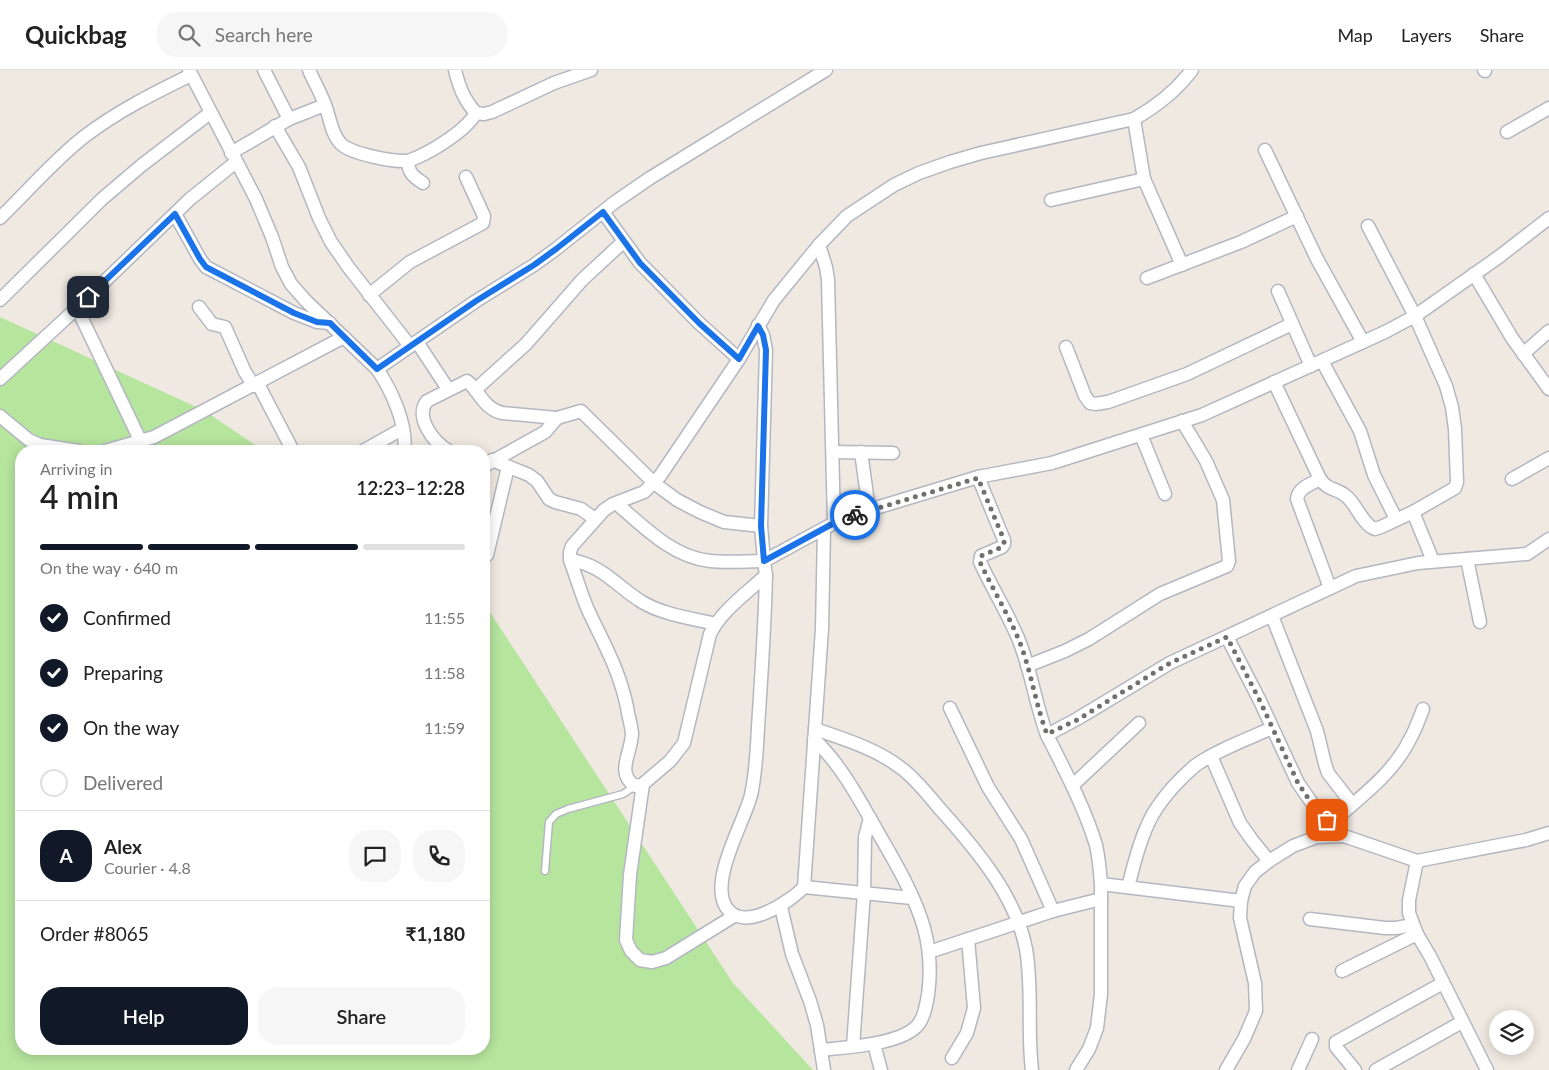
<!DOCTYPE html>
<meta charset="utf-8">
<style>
:root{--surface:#fff;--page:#f6f6f6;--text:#222;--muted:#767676;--line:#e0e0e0;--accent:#111827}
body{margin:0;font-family:Lato,sans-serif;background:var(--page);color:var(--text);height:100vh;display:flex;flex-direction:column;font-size:19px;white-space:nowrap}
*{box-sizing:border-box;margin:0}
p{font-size:16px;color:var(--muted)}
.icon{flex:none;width:28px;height:28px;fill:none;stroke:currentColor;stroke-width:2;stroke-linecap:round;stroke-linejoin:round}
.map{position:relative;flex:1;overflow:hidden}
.panel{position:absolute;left:15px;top:375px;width:475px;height:610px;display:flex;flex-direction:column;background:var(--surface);border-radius:20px;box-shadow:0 2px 12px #0003}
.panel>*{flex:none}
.controls{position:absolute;left:1489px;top:940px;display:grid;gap:10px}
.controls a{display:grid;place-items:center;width:45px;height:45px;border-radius:50%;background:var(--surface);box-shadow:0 2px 12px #0003;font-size:25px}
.pin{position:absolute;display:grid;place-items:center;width:42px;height:42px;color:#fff;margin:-21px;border-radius:10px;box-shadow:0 2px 8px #0006}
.courier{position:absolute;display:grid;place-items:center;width:50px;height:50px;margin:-25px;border:4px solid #1a73e8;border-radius:50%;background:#fff;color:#222;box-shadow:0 1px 6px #0007}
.head em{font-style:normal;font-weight:600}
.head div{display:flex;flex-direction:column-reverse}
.head{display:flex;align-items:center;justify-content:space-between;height:85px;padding:0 25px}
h1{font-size:32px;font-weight:600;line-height:38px}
.bar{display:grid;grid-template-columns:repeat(4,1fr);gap:8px 5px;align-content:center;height:60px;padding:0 25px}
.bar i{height:6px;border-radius:4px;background:var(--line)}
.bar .current{background:var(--accent)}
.bar p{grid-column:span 4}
.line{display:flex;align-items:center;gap:12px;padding:0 25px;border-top:1px solid var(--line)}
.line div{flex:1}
.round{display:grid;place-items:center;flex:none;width:52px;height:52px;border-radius:20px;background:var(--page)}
ol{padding:0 25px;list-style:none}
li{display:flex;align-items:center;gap:15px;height:55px}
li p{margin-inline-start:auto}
li .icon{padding:5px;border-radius:50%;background:var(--accent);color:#fff;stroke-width:4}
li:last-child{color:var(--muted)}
li i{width:28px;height:28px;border:2px solid var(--line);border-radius:50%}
.button{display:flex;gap:10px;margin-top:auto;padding:10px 25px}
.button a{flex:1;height:58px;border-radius:20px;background:var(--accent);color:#fff;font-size:20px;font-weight:600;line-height:58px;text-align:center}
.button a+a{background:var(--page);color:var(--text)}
header{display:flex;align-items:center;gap:30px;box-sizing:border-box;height:70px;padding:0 25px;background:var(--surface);border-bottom:1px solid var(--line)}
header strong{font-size:24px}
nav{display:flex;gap:28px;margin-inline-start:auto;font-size:18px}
.search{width:350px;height:45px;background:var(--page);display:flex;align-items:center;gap:12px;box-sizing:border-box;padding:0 18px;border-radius:20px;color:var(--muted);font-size:19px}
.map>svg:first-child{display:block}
</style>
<header>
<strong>Quickbag</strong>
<div class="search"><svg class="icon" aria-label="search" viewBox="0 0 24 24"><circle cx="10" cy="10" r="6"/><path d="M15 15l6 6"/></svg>Search here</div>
<nav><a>Map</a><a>Layers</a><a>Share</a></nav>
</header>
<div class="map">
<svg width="1549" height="1000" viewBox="0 0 1549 1000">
<rect width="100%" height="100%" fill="#efe9e1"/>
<!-- green -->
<polygon fill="#b6e59e" points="0,247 205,341 264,381 21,381 21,979 484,979 484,533 733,913 813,1000 0,1000"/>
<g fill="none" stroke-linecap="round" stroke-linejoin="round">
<!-- lane casing -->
<g stroke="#b4b7c1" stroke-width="9">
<polyline id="lane" points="545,801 549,752 556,744 568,739 623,724 635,716"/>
</g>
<!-- street casing -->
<g stroke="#b4b7c1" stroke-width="15">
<g id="street">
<path d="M 189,0 L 256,129 L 272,167 L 282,197 L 291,214 L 306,231 L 377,299 C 391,319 408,356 404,381"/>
<polyline points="264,0 289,49"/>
<path d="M 309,0 C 314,12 321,23 325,35 C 330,47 331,64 341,74 C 352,84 393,92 408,91"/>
<path d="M 455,0 C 459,17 464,30 476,43 L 484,44 L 492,42 L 554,13 L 591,0"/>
<path d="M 1192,0 C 1176,21 1157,36 1134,49 L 981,83 L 950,92 L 919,103 L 894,115 L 847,146 L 819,175 L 774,230 L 739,289 L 660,406 L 644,422 L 613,434 L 604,440 L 572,476 L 570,482 L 570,490 C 576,506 581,524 588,540 C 604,574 619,599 627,637 C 628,645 631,654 632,663 C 632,682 615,703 635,716 L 643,714 L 670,691 L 684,673 L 710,564 C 722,540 747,523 766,505 L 764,491 L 834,453 L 869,440 L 978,407 L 1052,393 L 1202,345 L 1385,262 L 1415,246 L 1500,186 L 1549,148"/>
<polyline points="1484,0 1485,1"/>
<polyline points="1134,49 1144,109 1182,195"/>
<polyline points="275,56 299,97 319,148 331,172 349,198 410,276"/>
<polyline points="1507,62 1549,38"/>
<polyline points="1265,80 1317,189 1363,272"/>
<polyline points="231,83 289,49 325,35"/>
<path d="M 423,113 C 414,107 408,103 408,91 C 428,84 465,62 476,43"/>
<polyline points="1051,130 1144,109"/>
<polyline points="603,142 640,193 699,253 739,289"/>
<polyline points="175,144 200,189 206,197 294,243 317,252 330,253"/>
<path d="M 0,148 C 28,121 54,90 85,66 C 118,41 154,23 191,5"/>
<polyline points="819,175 826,197 828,210 834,453"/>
<polyline points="1474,204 1512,268 1549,319"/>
<polyline points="1147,208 1241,172 1297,146"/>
<polyline points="1278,221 1311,296"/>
<polyline points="369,225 410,192 483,153 484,146 466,107"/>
<polyline points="0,230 102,129 142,95 210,43"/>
<polyline points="199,237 212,254 225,257 245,302 254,316"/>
<polyline points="77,238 141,372"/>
<polyline points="417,272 448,319"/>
<polyline points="1066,277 1085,326 1090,333 1095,334 1108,332 1187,304 1292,254"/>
<polyline points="1523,284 1549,261"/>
<polyline points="1322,291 1360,361 1374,405 1396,449"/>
<polyline points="377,299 476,231 534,195 556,179 615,132 650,108 826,0"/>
<polyline points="0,309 77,238 190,129 236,92"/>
<path d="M 1274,312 L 1320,409 C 1328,421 1337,418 1346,426 C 1356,434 1360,449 1371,457 L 1375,459 L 1381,457 L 1413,442 L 1455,418 L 1457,412 L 1455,359 L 1452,337 L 1446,316 L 1415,246 L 1368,156"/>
<polyline points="258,314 293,381"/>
<polyline points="475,320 526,274 582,210 623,172"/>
<polyline points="0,346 29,370 40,375 79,381"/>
<polyline points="1141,365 1165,424"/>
<polyline points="105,381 154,367 344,267"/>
<polyline points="363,381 402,359"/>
<path d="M 449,381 C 434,373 414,347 427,331 L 467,311 C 481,323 483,338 502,343 L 557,348 L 581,341 L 654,413 L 677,430 L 700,442 L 724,452 L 761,456"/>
<polyline points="833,382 893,383"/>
<polyline points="861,382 869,440"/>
<polyline points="492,390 529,405 537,411 549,429 555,432 581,439 595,449"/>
<polyline points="484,396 545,362 557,348"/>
<path d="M 978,407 L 1004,470 L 1004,474 L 1002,477 L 981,486 L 980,492 C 992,518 1007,542 1018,568 C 1031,599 1035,633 1047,665"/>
<path d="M 1320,409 C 1311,414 1298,418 1297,429 L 1330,518"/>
<polyline points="1512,409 1549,388"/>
<path d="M 616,433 C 643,456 672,487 710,491 C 728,493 747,491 764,491 L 761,456 L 766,280 L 763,265 L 758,255"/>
<polyline points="1413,442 1433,491"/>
<polyline points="487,485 508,397"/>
<polyline points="1467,489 1480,552"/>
<path d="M 570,490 C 603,495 616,516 642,532 C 664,545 691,548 715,554"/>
<path d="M 766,505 C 765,551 762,596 759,642 C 757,669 757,699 751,725 C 744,753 709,810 726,837 C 742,864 790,832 804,817 L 822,559 L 824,459"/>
<polyline points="1272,546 1317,661 1325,694 1328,703 1352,734"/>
<polyline points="1227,567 1260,631 1298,713 1312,733 1344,766"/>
<polyline points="1027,596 1065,581 1089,569 1160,524 1227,496 1229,491 1223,430 1206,391 1182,351"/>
<polyline points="950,638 988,717 1021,769 1053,841"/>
<path d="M 815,659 C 844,669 877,679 901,698 C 916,709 928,725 940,739 C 975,778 1016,826 1026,879 C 1033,919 1027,960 1032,1000"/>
<path d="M 814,669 C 843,697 860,731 880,766 C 896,794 915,826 924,858 C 930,880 931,903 928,925 C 926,936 924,949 916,957 C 897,975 846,977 821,980"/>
<polyline points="1211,686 1240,753 1252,770 1269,791"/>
<polyline points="643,714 630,805 626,870 631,881 640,890 652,892 666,888 734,846"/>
<polyline points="1073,715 1139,653"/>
<path d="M 1331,753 C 1358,729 1392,705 1409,671 C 1415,661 1419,650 1423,639"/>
<polyline points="1417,791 1409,830 1409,843 1417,864 1430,886 1487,1000"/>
<polyline points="804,817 912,828"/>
<path d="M 1128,817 C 1134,794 1141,765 1153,744 C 1163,727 1180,708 1196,695 C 1217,680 1248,669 1272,658"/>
<path d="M 1241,831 L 1101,814 C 1100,802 1099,788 1096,775 C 1084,736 1065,701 1047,665 L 1077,649 L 1170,593 L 1356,506 L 1418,493 L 1527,484 L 1549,469"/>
<polyline points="781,837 792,884 810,931 817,955 824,1000"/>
<polyline points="1310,849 1385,858 1396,858 1413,855"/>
<polyline points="929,882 1053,841 1101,829"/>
<polyline points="1342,901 1417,864"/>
<polyline points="874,974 881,1000"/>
<polyline points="853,976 864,823 865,767 870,748"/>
<polyline points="952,988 967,963 974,938 968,869"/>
<polyline points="1076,1000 1089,979 1097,958 1101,924 1101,814"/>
<polyline points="1226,1000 1244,969 1256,941 1255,913 1240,848 1241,831 1245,816 1255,802 1269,791 1293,776 1317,767 1344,766 1417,791 1526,770 1549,763"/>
<polyline points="1298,1000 1312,969"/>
<polyline points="1355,1000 1336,977 1336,972 1443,913"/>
<polyline points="1376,1000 1462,952"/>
</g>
</g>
<!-- lane -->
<use href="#lane" stroke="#fff" stroke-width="6"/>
<!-- street -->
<use href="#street" stroke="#fff" stroke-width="12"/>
</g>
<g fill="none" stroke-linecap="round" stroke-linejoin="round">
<!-- done -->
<path stroke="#726f6d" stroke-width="5" stroke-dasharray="0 9" d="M 855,445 L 978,408 L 1004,470 L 1004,474 L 1002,477 L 981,486 L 980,492 C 992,518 1007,542 1018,568 C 1031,599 1035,633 1047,664 L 1077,650 L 1170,593 L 1227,567 L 1260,631 L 1298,713 L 1312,734 L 1327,750"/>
<!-- route -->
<polyline stroke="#1a73e8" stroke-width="6" points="88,227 175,144 200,189 206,197 294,243 317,252 330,253 377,299 476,231 534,195 556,179 603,142 640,193 699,253 739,289 758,256 763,265 766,280 761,456 764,491 834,453 855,445"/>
</g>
</svg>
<div class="controls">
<a><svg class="icon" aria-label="layers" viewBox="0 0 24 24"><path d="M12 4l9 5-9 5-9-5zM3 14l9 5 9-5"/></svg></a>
</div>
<div class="pin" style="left:1327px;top:750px;background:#ea580c"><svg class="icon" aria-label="bag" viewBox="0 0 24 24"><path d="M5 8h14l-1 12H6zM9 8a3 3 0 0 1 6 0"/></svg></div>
<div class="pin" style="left:88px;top:227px;background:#1f2937"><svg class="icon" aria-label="home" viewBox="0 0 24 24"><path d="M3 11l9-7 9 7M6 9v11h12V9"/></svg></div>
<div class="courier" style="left:855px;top:445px"><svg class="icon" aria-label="bike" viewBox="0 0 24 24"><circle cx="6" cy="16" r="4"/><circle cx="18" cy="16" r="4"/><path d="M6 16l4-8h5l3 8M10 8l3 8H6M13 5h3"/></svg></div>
<section class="panel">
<div class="head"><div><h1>4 min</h1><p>Arriving in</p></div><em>12:23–12:28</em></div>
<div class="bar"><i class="current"></i><i class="current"></i><i class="current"></i><i></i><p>On the way · 640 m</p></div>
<ol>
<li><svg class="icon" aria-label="check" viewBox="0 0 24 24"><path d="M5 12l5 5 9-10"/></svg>Confirmed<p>11:55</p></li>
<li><svg class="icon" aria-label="check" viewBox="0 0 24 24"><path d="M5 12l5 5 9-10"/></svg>Preparing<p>11:58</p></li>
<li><svg class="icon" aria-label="check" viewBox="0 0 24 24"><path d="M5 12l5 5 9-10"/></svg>On the way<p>11:59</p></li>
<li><i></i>Delivered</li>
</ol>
<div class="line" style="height:90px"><b class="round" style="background:var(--accent);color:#fff">A</b><div><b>Alex</b><p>Courier · 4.8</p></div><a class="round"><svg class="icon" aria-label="chat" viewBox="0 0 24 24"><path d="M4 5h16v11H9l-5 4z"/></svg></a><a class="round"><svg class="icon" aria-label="phone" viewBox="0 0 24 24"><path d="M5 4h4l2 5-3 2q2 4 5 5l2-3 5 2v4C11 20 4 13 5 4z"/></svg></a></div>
<div class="line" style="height:65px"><div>Order #8065</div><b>₹1,180</b></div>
<div class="button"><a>Help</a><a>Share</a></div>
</section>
</div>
